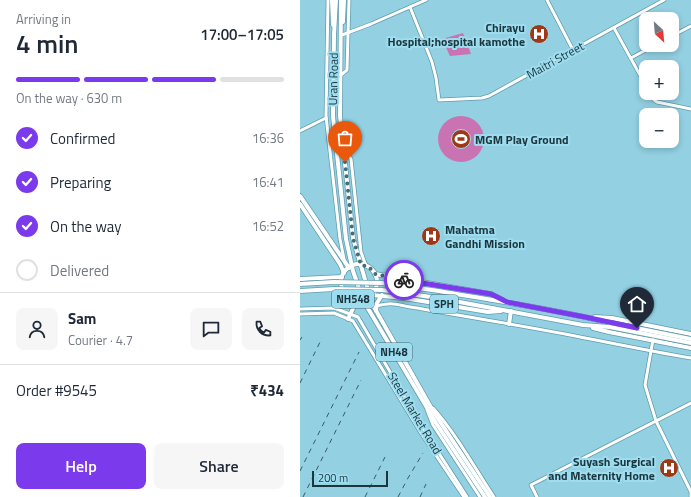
<!DOCTYPE html>
<meta charset="utf-8">
<style>
:root{--surface:#fff;--page:#f6f6f7;--text:#1f2937;--muted:#747a83;--line:#e0e1e3;--accent:#7c3aed}
body{margin:0;font-family:"Titillium Web",sans-serif;background:var(--page);color:var(--text);height:100vh;display:flex;flex-direction:column;font-size:15px;white-space:nowrap}
*{box-sizing:border-box;margin:0}
p{font-size:13px;color:var(--muted)}
.icon{flex:none;width:22px;height:22px;fill:none;stroke:currentColor;stroke-width:2;stroke-linecap:round;stroke-linejoin:round}
.map{position:relative;flex:1;overflow:hidden}
.sheet{display:flex;flex-direction:column;background:var(--surface);width:300px}
.sheet>*{flex:none}
.needle{width:26px;rotate:154deg}
.controls{position:absolute;left:339px;top:12px;display:grid;gap:8px}
.controls a{display:grid;place-items:center;width:40px;height:40px;border-radius:8px;background:var(--surface);box-shadow:0 2px 6px #0003;font-size:20px}
.scale{position:absolute;left:12px;bottom:10px;width:76px;box-sizing:border-box;padding-left:4px;border:2px solid #1c363d;border-top:0;font-size:11px;line-height:14px;white-space:nowrap;color:#1c363d;-webkit-text-stroke:3px #9eddf0;paint-order:stroke}
.pin{position:absolute;display:grid;place-items:center;width:34px;height:34px;color:#fff;margin:-41px -17px;border-radius:50% 50% 50% 0;rotate:-45deg;box-shadow:0 0 4px #0007}
.pin .icon{rotate:45deg}
.courier{position:absolute;display:grid;place-items:center;width:40px;height:40px;margin:-20px;border:3px solid #7c3aed;border-radius:50%;background:#fff;color:#222;box-shadow:0 1px 5px #0007}
.head em{font-style:normal;font-weight:600}
.head div{display:flex;flex-direction:column-reverse}
.head{display:flex;align-items:center;justify-content:space-between;height:68px;padding:0 16px}
h1{font-size:26px;font-weight:600;line-height:30px}
.bar{display:grid;grid-template-columns:repeat(4,1fr);gap:6px 4px;align-content:center;height:48px;padding:0 16px}
.bar i{height:5px;border-radius:3px;background:var(--line)}
.bar .on{background:var(--accent)}
.bar p{grid-column:span 4}
.line{display:flex;align-items:center;gap:10px;padding:0 16px;border-top:1px solid var(--line)}
.line div{flex:1}
.round{display:grid;place-items:center;flex:none;width:42px;height:42px;border-radius:8px;background:var(--page)}
ol{padding:0 16px;list-style:none}
li{display:flex;align-items:center;gap:12px;height:44px}
li p{margin-inline-start:auto}
li .icon{padding:4px;border-radius:50%;background:var(--accent);color:#fff;stroke-width:4}
li:last-child{color:var(--muted)}
li i{width:22px;height:22px;border:2px solid var(--line);border-radius:50%}
.button{display:flex;gap:8px;margin-top:auto;padding:8px 16px}
.button a{flex:1;height:46px;border-radius:8px;background:var(--accent);color:#fff;font-size:16px;font-weight:600;line-height:46px;text-align:center}
.button a+a{background:var(--page);color:var(--text)}
main{display:flex;flex:1;min-height:0}
.map>svg:first-child{display:block}
</style>
<main>
<section class="sheet">
<div class="head"><div><h1>4 min</h1><p>Arriving in</p></div><em>17:00–17:05</em></div>
<div class="bar"><i class="on"></i><i class="on"></i><i class="on"></i><i></i><p>On the way · 630 m</p></div>
<ol>
<li><svg class="icon" aria-label="check" viewBox="0 0 24 24"><path d="M5 12l5 5 9-10"/></svg>Confirmed<p>16:36</p></li>
<li><svg class="icon" aria-label="check" viewBox="0 0 24 24"><path d="M5 12l5 5 9-10"/></svg>Preparing<p>16:41</p></li>
<li><svg class="icon" aria-label="check" viewBox="0 0 24 24"><path d="M5 12l5 5 9-10"/></svg>On the way<p>16:52</p></li>
<li><i></i>Delivered</li>
</ol>
<div class="line" style="height:72px"><a class="round"><svg class="icon" aria-label="person" viewBox="0 0 24 24"><circle cx="12" cy="8" r="4"/><path d="M4 21q1-7 8-7t8 7"/></svg></a><div><b>Sam</b><p>Courier · 4.7</p></div><a class="round"><svg class="icon" aria-label="chat" viewBox="0 0 24 24"><path d="M4 5h16v11H9l-5 4z"/></svg></a><a class="round"><svg class="icon" aria-label="phone" viewBox="0 0 24 24"><path d="M5 4h4l2 5-3 2q2 4 5 5l2-3 5 2v4C11 20 4 13 5 4z"/></svg></a></div>
<div class="line" style="height:52px"><div>Order #9545</div><b>₹434</b></div>
<div class="button"><a>Help</a><a>Share</a></div>
</section>
<div class="map">
<svg width="391" height="497" viewBox="0 0 391 497">
<rect width="100%" height="100%" fill="#92d0e2"/>
<!-- green -->
<g fill="#ca73b2">
<polygon points="163,33 171,54 150,56 142,39"/>
<circle cx="161" cy="139" r="23"/>
</g>
<g fill="none" stroke-linecap="round" stroke-linejoin="round">
<!-- tertiary casing -->
<g stroke="#5f9cae" stroke-width="4.5">
<g id="tertiary">
<polyline points="28,0 26,116 40,239 44,259"/>
<polyline points="247,0 273,50"/>
<polyline points="110,7 132,62 136,78 139,100 182,98 189,96 364,0"/>
<polyline points="314,28 346,86"/>
<polyline points="42,35 71,24 126,0"/>
<polyline points="372,36 391,26"/>
<polyline points="331,58 355,45"/>
<polyline points="41,75 47,70 49,0"/>
<polyline points="350,93 354,100 357,102 391,109"/>
<polyline points="0,131 26,118"/>
<polyline points="44,148 51,159 61,252 66,266"/>
<path d="M 76,306 C 90,303 91,303 105,306 C 158,315 212,324 265,334 C 307,342 349,351 391,358"/>
<polyline points="0,309 34,308 58,317 124,430 167,497"/>
<polyline points="0,314 34,313 53,321 121,433 164,497"/>
<path d="M 133,408 C 157,435 174,467 194,497"/>
<polyline points="127,410 133,425 180,497"/>
<polyline points="237,497 231,485 391,403"/>
</g>
</g>
<!-- secondary casing -->
<g stroke="#5f9cae" stroke-width="4.5">
<polyline id="secondary" points="354,334 345,385 356,421 391,492 391,497"/>
</g>
<!-- trunk casing -->
<g stroke="#5f9cae" stroke-width="5.5">
<g id="trunk">
<polyline points="32,0 33,25"/>
<polyline points="36,0 34,35 33,116 46,239 53,271 63,300 136,423 185,497"/>
<polyline points="41,0 40,116 53,238 70,297 74,307 133,411 190,497"/>
<polyline points="43,22 44,0"/>
<polyline points="0,196 49,268"/>
<polyline points="0,204 40,264 44,273"/>
<circle cx="59" cy="282" r="18"/>
<polyline points="48,319 57,300"/>
</g>
</g>
<!-- motorway casing -->
<g stroke="#5f9cae" stroke-width="5.5">
<g id="motorway">
<polyline points="75,274 191,294 203,300"/>
<polyline points="0,279 42,277"/>
<path d="M 139,291 C 196,301 254,309 311,323"/>
<polyline points="71,295 104,298 188,312 201,311"/>
<polyline points="138,298 283,325 310,327"/>
<polyline points="76,311 77,303 82,295"/>
<polyline points="295,317 312,318 391,334"/>
<polyline points="209,324 211,311"/>
<polyline points="293,328 309,332 391,348"/>
</g>
</g>
<!-- tertiary -->
<use href="#tertiary" stroke="#fff" stroke-width="3"/>
<!-- secondary -->
<use href="#secondary" stroke="#fff" stroke-width="3"/>
<!-- trunk -->
<use href="#trunk" stroke="#fff" stroke-width="4"/>
<!-- motorway -->
<use href="#motorway" stroke="#fff" stroke-width="4"/>
<!-- rail -->
<g stroke="#395c66" stroke-width="1" stroke-dasharray="5 5" stroke-linecap="butt">
<polyline points="0,340 2,337"/>
<polyline points="0,383 22,338"/>
<polyline points="0,471 59,352"/>
<polyline points="3,497 61,380"/>
<polyline points="65,497 85,457"/>
<polyline points="98,497 108,478 123,453"/>
<polyline points="120,497 126,484"/>
</g>
<!-- motorway-bridge casing -->
<g stroke="#5f9cae" stroke-width="5.5" stroke-linecap="butt">
<g id="motorway-bridge">
<polyline points="0,284 34,282 82,283 139,291"/>
<polyline points="0,291 34,289 82,290 138,298"/>
<polyline points="311,323 391,339"/>
<polyline points="310,327 391,343"/>
</g>
</g>
<!-- motorway-bridge -->
<use href="#motorway-bridge" stroke="#fff" stroke-width="4"/>
</g>
<g fill="none" stroke-linecap="round" stroke-linejoin="round">
<!-- done -->
<polyline stroke="#456c77" stroke-width="4" stroke-dasharray="0 7.2" points="45,162 53,238 61,265 69,267 75,274 104,280"/>
<!-- route -->
<polyline stroke="#7c3aed" stroke-width="5" points="104,280 191,294 207,302 285,317 337,328"/>
</g>
<!-- icons -->
<defs>
<g id="hospital-disc" transform="scale(1)"><circle r="9.5" fill="#9f3814" stroke="#9eddf0"/><path d="M-5-5h3v3.5h4V-5h3V5h-3V1.5h-4V5h-3Z" fill="#fff"/></g>
<g id="stadium-disc" transform="scale(1)"><circle r="9.5" fill="#9f3814" stroke="#9eddf0"/><path d="M0-5a6.5 5 0 1 0 0 10a6.5 5 0 1 0 0-10ZM-3.5-1.8h7v3.6h-7Z" fill="#fff"/></g>
</defs>
<g fill-rule="evenodd">
<use href="#hospital-disc" x="239" y="34"/>
<use href="#stadium-disc" x="161" y="139"/>
<use href="#hospital-disc" x="131" y="236"/>
<use href="#hospital-disc" x="369" y="468"/>
</g>
<g text-anchor="middle" dominant-baseline="central" stroke-width="4" stroke-linejoin="round" paint-order="stroke">
<!-- shield labels -->
<g fill="#9eddf0" stroke="#436873" stroke-width="1">
<rect x="32" y="290" width="42" height="18" rx="3"/>
<rect x="130" y="295" width="28" height="18" rx="3"/>
<rect x="76" y="343" width="36" height="18" rx="3"/>
</g>
<g font-size="11" font-weight="bold" fill="#1c363d">
<text x="53" y="299">NH548</text>
<text x="144" y="304">SPH</text>
<text x="94" y="352">NH48</text>
</g>
<!-- poi labels -->
<g font-size="12" font-weight="bold" fill="#1c363d" stroke="#9eddf0" text-anchor="end">
<text x="225" y="27">Chirayu<tspan x="225" dy="14">Hospital;hospital kamothe</tspan></text>
<text x="175" y="139" text-anchor="start">MGM Play Ground</text>
<text x="145" y="229" text-anchor="start">Mahatma<tspan x="145" dy="14">Gandhi Mission</tspan></text>
<text x="355" y="461">Suyash Surgical<tspan x="355" dy="14">and Maternity Home</tspan></text>
</g>
<!-- street labels -->
<g font-size="12" fill="#1c363d" stroke="#9eddf0">
<text transform="translate(255 60) rotate(-29)">Maitri Street</text>
<text transform="translate(33 79) rotate(-89)">Uran Road</text>
<text transform="translate(115 413) rotate(59)">Steel Market Road</text>
</g>
</g>
</svg>
<div class="controls">
<a><svg class="needle" viewBox="-14 -14 28 28"><path d="M0-13l5 13h-10z" fill="#e53935"/><path d="M0 13l5-13h-10z" fill="#747a83"/></svg></a>
<a>+</a>
<a>−</a>
</div>
<div class="scale">200 m</div>
<div class="pin" style="left:45px;top:162px;background:#ea580c"><svg class="icon" aria-label="bag" viewBox="0 0 24 24"><path d="M5 8h14l-1 12H6zM9 8a3 3 0 0 1 6 0"/></svg></div>
<div class="pin" style="left:337px;top:328px;background:#1f2937"><svg class="icon" aria-label="home" viewBox="0 0 24 24"><path d="M3 11l9-7 9 7M6 9v11h12V9"/></svg></div>
<div class="courier" style="left:104px;top:280px"><svg class="icon" aria-label="bike" viewBox="0 0 24 24"><circle cx="6" cy="16" r="4"/><circle cx="18" cy="16" r="4"/><path d="M6 16l4-8h5l3 8M10 8l3 8H6M13 5h3"/></svg></div>
</div>
</main>
